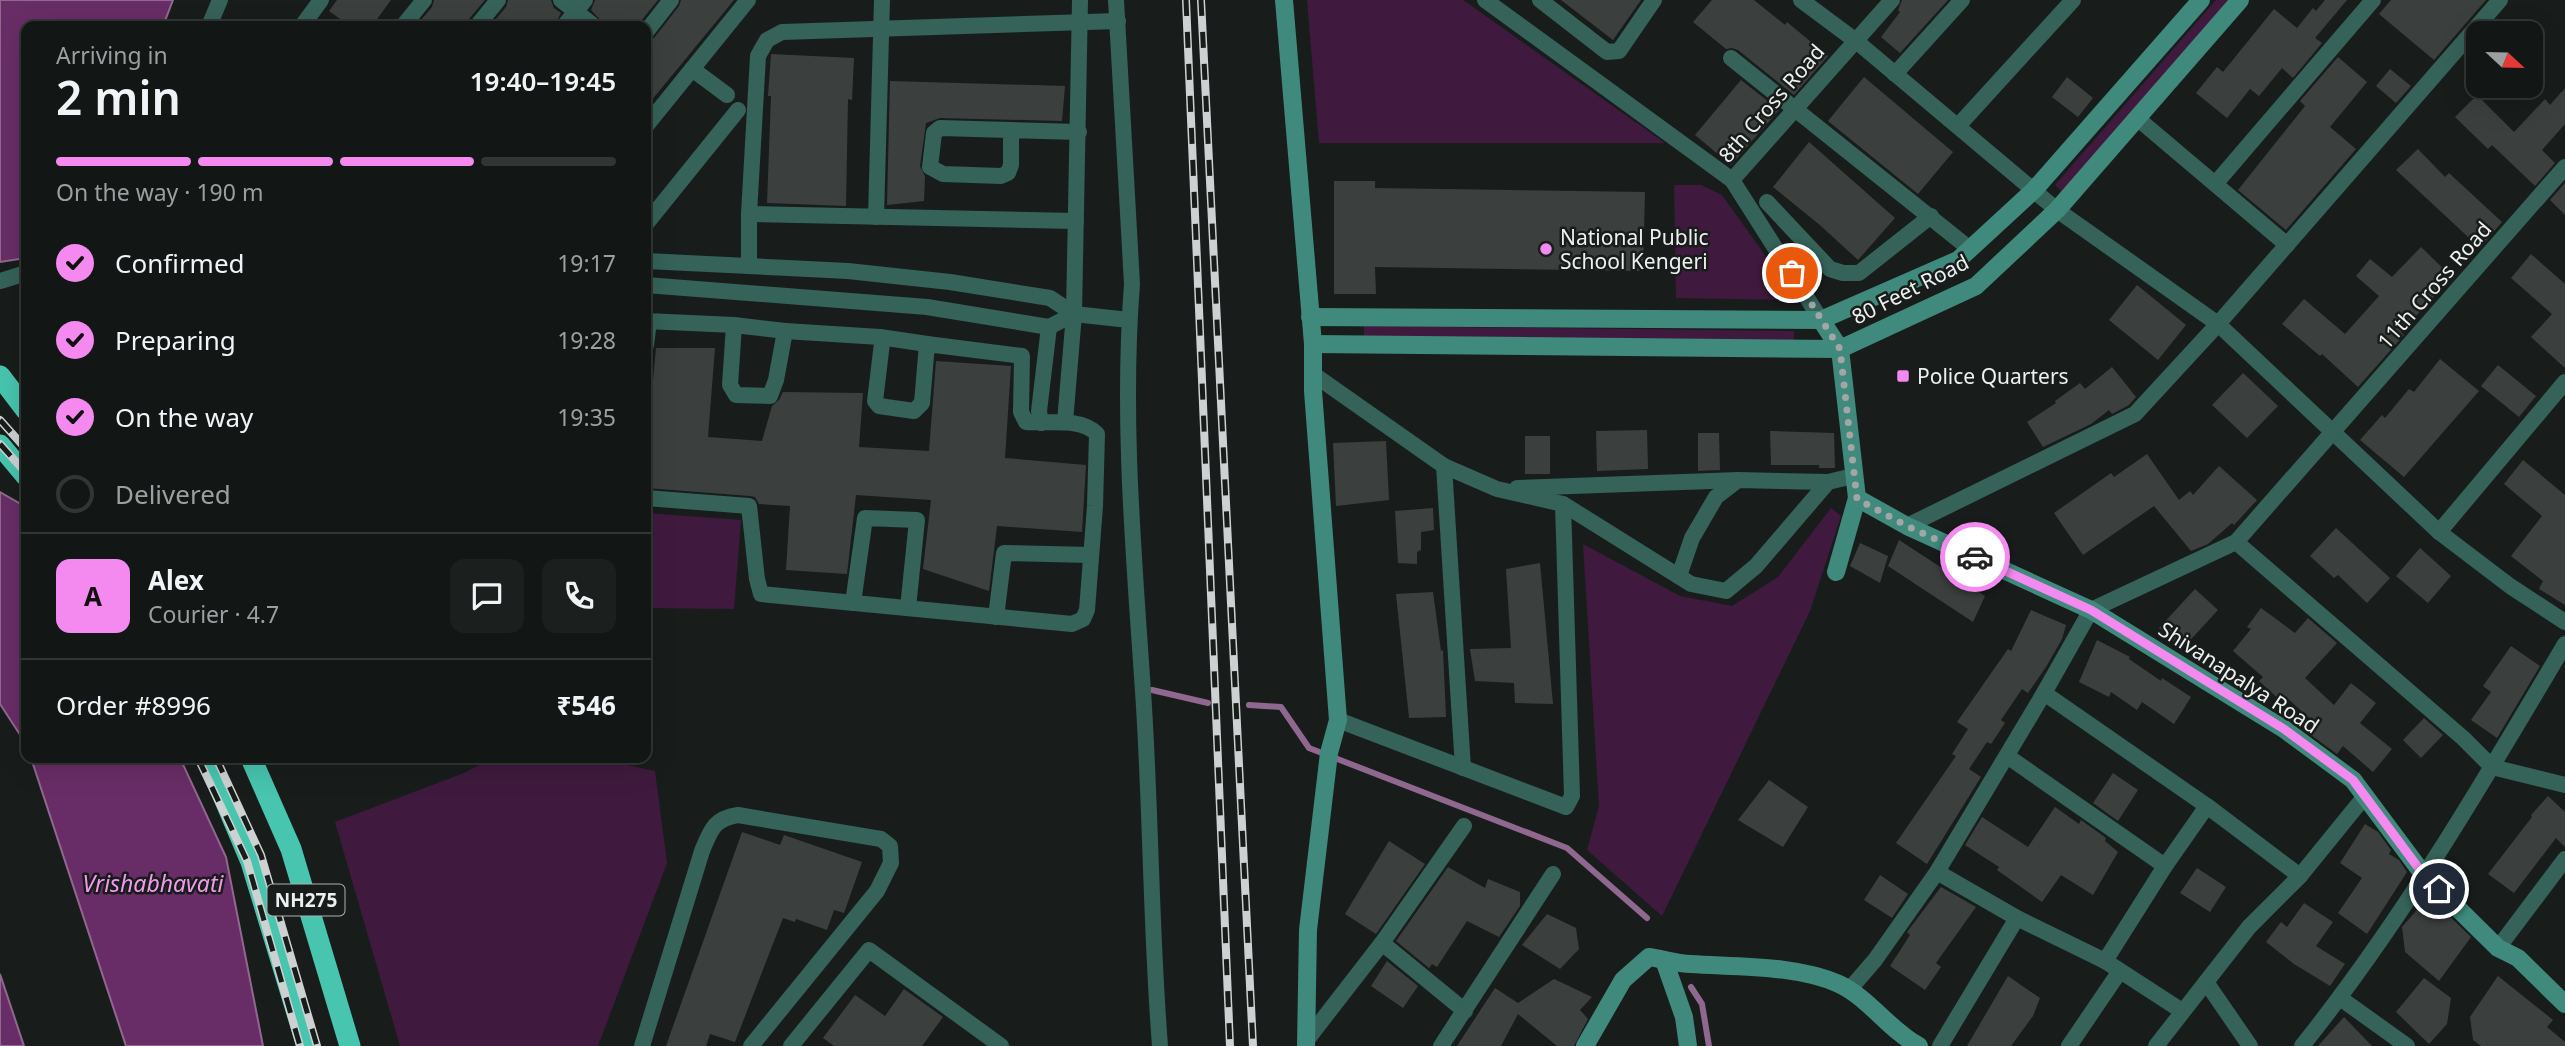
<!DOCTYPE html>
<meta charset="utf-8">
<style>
:root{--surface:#121615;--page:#1b1f1e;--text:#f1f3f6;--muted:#9c9fa0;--line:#313534;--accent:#f489f0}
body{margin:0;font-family:"Noto Sans",sans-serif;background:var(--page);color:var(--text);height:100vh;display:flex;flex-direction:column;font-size:26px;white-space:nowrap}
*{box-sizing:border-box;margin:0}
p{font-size:23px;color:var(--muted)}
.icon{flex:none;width:38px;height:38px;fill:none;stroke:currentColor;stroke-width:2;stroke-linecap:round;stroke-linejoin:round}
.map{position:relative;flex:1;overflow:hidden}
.sheet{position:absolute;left:21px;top:21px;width:630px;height:742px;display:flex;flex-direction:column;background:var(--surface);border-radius:14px;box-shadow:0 7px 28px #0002,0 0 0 2px var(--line)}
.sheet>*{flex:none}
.needle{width:46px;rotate:112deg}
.fabs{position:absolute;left:2466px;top:21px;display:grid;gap:14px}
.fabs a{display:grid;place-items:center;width:77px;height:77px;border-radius:14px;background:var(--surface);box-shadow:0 7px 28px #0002,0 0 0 2px var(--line);font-size:35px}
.pin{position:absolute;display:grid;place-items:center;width:60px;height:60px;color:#fff;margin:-30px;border:4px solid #fff;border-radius:50%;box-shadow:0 2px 7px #0007}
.courier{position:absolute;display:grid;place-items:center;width:70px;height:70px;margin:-35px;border:5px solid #f489f0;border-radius:50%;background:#fff;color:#222;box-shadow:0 2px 9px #0007}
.overview em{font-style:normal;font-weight:600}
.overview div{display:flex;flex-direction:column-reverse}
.overview{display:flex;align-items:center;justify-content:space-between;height:119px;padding:0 35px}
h1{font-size:46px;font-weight:600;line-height:52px}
.bar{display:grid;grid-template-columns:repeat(4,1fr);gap:10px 7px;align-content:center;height:84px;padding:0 35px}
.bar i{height:9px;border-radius:5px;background:var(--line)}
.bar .current{background:var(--accent)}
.bar p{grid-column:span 4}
.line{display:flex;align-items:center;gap:18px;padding:0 35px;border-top:2px solid var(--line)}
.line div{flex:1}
.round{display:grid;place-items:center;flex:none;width:74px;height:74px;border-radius:14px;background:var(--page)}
ol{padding:0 35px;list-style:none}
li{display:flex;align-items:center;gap:21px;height:77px}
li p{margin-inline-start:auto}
li .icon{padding:7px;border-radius:50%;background:var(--accent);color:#111;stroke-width:4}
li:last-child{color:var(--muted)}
li i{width:38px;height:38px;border:4px solid var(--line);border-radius:50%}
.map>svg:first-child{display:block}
</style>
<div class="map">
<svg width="2565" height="1046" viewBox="0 0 2565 1046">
<rect width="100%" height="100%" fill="#181d1c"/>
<!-- green -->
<g fill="#3f1a3e">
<polygon points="1307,0 1463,0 1665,143 1319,143"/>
<polygon points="2216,0 2231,0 2063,193 2055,185"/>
<polygon points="1674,185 1701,185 1722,195 1797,300 1676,298"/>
<polygon points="1364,326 1794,331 1794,341 1364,336"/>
<polygon points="1831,508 1841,516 1810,611 1662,916 1587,850 1599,806 1583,544 1680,596 1732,606 1778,577"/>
<polygon points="646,513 741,520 734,609 646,608"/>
<polygon points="493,758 595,758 655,771 667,863 598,1046 400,1046 335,822 464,773"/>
</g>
<!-- water -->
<g fill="#682d66" stroke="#90688f" stroke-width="2">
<polygon points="0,0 173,0 163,26 26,26 26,258 0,262"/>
<polygon points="0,492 26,507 26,744 0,704"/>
<polygon points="31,758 180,758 226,857 263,1046 126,1046"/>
<polygon points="0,974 24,1046 0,1046"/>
</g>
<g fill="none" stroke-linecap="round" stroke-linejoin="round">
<!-- stream -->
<g stroke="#90688f" stroke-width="6">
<polyline points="1152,690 1208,703"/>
<polyline points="1249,705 1281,707 1309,748 1567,848 1647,918"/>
<polyline points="1691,987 1702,1004 1709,1046"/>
</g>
</g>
<!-- building -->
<g fill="#3b403f">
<polygon points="337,0 391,0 372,26 350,26 329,11"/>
<polygon points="434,0 485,0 469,19 467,26 416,26 432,7"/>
<polygon points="508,0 551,0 554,8 561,13 554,26 490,26 506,7"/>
<polygon points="595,0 658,0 637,26 606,26 591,10"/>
<polygon points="681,0 734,0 646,107 646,42 654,38 679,6"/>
<polygon points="1561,0 1641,0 1613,40"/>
<polygon points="1712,0 1754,0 1785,25 1787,22 1828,56 1794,95 1738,50 1732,48 1726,49 1693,22"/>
<polygon points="1902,0 1948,0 1900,53 1881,37 1900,12 1898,10"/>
<polygon points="2325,0 2347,0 2315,38 2322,43 2293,78 2282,68 2259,96 2250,89 2227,118 2196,93 2217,67 2223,72 2274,9 2297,28 2313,8 2316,11"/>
<polygon points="2391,0 2486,0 2434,60 2379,14"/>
<polygon points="771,54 854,58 852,100 848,99 846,206 767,203 771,96 768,96"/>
<polygon points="2338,57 2367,82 2330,127 2356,149 2286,230 2238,190 2305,106 2300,101"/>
<polygon points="2390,69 2411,86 2396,103 2376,86"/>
<polygon points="1864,77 1953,152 1918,194 1828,121"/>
<polygon points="2067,77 2093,98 2078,117 2052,97"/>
<polygon points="1741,80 1779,110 1731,165 1695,135"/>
<polygon points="890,81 1065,86 1062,121 940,118 926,123 920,166 925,176 924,201 887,205"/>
<polygon points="2565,88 2565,124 2542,150 2555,163 2535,186 2492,145 2488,149 2455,117 2477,95 2514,132 2545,99 2550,105"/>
<polygon points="1809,142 1895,218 1858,260 1821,226 1773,187"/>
<polygon points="2418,149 2445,177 2449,173 2502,222 2480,248 2396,170"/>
<polygon points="1334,181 1375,181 1375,188 1645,192 1643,271 1375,267 1376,294 1334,294"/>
<polygon points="2565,183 2565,215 2550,200"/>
<polygon points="2421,247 2452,277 2401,332 2404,335 2358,387 2322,354 2320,356 2282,324 2304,299 2345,334 2379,296 2356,276 2370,259 2392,277"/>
<polygon points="2531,254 2565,284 2565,368 2531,337 2552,314 2511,278"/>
<polygon points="2137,285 2186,325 2158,360 2109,320"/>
<polygon points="656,348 715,348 708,437 762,441 772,406 779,400 783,392 863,393 859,447 929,451 936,361 1011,366 1005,458 1086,465 1082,532 997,526 989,591 923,569 931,500 856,495 847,574 786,570 790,506 759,504 755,497 750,496 646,488 646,424 649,424"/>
<polygon points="2440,359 2479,391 2404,477 2360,440 2382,415 2385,418 2409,389 2414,392"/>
<polygon points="2498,365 2536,396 2519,417 2481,386"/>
<polygon points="2112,367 2136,397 2129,405 2112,414 2109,410 2091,424 2043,447 2027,422 2056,403 2055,401 2080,383 2085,389"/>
<polygon points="2243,373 2278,406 2247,438 2212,405"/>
<polygon points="1647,430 1648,469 1597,471 1596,431"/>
<polygon points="1770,431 1834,433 1835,468 1819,468 1819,465 1771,465"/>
<polygon points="1698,433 1719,433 1720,470 1698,471"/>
<rect x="1525" y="436" width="25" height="38"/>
<polygon points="1386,441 1389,500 1336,506 1333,443"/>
<polygon points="2147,454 2179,500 2190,491 2193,495 2219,466 2257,500 2234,525 2232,523 2208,544 2191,551 2154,506 2083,555 2054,513 2111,473 2114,477"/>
<polygon points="2523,460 2565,495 2565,605 2539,589 2543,581 2511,556 2542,516 2504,484"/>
<polygon points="1433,508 1434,530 1421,532 1421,550 1417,552 1417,564 1398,563 1395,511"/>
<polygon points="2336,528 2390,578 2367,603 2338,575 2334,578 2310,556"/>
<polygon points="1899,540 1985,596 1973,622 1888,566"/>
<polygon points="1860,543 1888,556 1880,583 1850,566"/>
<polygon points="2420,548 2451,576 2428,603 2396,576"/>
<polygon points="1540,563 1553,704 1515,703 1514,683 1475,681 1470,649 1511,648 1506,569"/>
<polygon points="2195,589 2218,610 2182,649 2159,628"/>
<polygon points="1433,592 1441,651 1443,650 1446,717 1409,718 1396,594"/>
<polygon points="2261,608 2295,633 2308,618 2337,643 2305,678 2334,705 2351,683 2376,703 2360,723 2392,749 2373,772 2343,746 2337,754 2311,735 2318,726 2286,697 2282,702 2259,681 2263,677 2233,651 2251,629 2247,627"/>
<polygon points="2031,610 2066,625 2062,639 2046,667 2028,693 2022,689 2001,720 2005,723 1991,744 1987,742 1969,769 1981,777 1927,864 1896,843 1956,756 1952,754 1968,729 1957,722 2008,649 2011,651"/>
<polygon points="2097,640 2130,657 2129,659 2161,681 2162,678 2191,697 2174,724 2142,702 2137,710 2111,692 2109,697 2079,682"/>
<polygon points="2511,646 2540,666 2497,738 2471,720 2491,692 2483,686"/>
<polygon points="2424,718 2443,735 2421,758 2403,740"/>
<polygon points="2113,773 2138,790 2118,821 2093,803"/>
<polygon points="1769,780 1808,807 1783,847 1738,820"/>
<polygon points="2548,796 2565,812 2565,847 2556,838 2514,893 2488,874 2532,817 2531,815"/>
<polygon points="2055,807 2079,824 2081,820 2106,838 2105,841 2118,852 2093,895 2061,875 2042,902 1997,870 1999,867 1965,845 1982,817 2028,847"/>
<polygon points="2365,824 2378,832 2391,850 2389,854 2399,860 2407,872 2367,934 2338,913 2362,878 2340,863"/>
<polygon points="742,832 780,845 784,835 862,862 844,913 834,910 827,930 796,919 795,922 783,918 735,1042 710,1034 706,1046 666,1046"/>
<polygon points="1389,841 1425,864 1376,934 1345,914"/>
<polygon points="1448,867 1485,888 1488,879 1520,892 1520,906 1499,937 1467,921 1437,967 1432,964 1429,968 1396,941"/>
<polygon points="2197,868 2226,887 2210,912 2180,893"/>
<polygon points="1880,875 1908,894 1892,918 1864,900"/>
<polygon points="1941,887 1976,907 1936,963 1941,967 1925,990 1890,966 1910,935 1907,932"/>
<polygon points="2429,896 2471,937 2439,981 2405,952 2402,927"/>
<polygon points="2304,903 2333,922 2316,946 2345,964 2330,986 2294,964 2266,942 2281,922 2287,927"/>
<polygon points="1547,914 1576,928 1579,949 1560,969 1522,945"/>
<polygon points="1387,961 1418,986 1403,1008 1371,986"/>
<polygon points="2008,976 2040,998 2033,1016 2011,1046 1967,1046"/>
<polygon points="2498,976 2553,1020 2547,1027 2565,1042 2565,1046 2481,1046 2473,1040 2470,1017"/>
<polygon points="2424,978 2451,998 2447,1024 2429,1044 2396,1012"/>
<polygon points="1554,979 1592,997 1580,1010 1588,1019 1574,1046 1557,1046 1518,1014 1501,1046 1457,1046 1495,988 1518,1003"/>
<polygon points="904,989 943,1017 922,1046 834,1046 823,1038 855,995 885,1016"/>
<polygon points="2344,1017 2372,1046 2318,1046"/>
</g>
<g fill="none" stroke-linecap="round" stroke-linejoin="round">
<!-- street -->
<g stroke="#356259" stroke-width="16">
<polyline points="561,0 594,26"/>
<path d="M 1116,0 L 1132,284 C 1121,425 1135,566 1144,707 C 1151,820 1151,933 1160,1046"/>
<polyline points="1485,0 1732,180"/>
<polyline points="1540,0 1607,52 1619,51 1654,0"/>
<polyline points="1801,0 1856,41 2057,210 2218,324 2439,532 2510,586 2565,622"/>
<polyline points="209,26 220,0"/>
<polyline points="302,26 321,0"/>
<polyline points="403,26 424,0"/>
<polyline points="477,26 498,0"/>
<polyline points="564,26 585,0"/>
<polyline points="646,32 671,0"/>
<polyline points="1731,58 1970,249"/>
<polyline points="692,69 727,95"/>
<polyline points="1895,74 1962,0"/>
<polyline points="2137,118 2287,245"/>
<polyline points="646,126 748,0"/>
<polyline points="1958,126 2073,0"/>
<polyline points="1011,130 1011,165 1008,173 1001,176 943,174 930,167 934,133 940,128 1079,132"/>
<polyline points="2216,183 2373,0"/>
<polyline points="1767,202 1830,269 1843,273 1859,273 1931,216"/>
<polyline points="749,214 1076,221"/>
<polyline points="876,217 882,0"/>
<polyline points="646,224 738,110"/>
<polyline points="646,261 848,271 950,282 1050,298 1074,314 1129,320"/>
<polyline points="749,266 749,214 758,56 767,40 782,32 1118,21"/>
<polyline points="0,281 26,273"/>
<polyline points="646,285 927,307 1049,327 1074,314"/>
<polyline points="1821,320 1732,180 1892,0"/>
<path d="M 646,321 L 734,325 L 730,385 L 736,395 L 770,396 L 776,380 L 785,331 L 880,337 L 882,343 L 875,401 L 879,406 L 914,411 L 922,403 L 927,344 L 1022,356 L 1021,412 L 1026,422 C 1048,424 1081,417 1097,434 L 1095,506 L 1087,610 L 1083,619 L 1072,624 L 761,594 L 757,579 L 749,506 L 646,498"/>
<polyline points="734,325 785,331"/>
<polyline points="880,337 927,344"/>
<polyline points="646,345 649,321"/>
<polyline points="1313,374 1444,466 1497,489 1563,504 1691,584 1726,591 1756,566 1828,482 1853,476"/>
<polyline points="1065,422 1074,314 1080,0"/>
<polyline points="1041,423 1039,411 1049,327"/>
<polyline points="1444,466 1463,768"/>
<polyline points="1517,488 1738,480 1828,482"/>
<polyline points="1907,526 2135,414 2218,324 2500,0"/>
<polyline points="2439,532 2565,382"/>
<polyline points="2236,542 2463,738 2492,767 2565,785"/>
<polyline points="1679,576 1692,538 1716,497 1738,480"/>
<polyline points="853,603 865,518 917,520 908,608"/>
<polyline points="996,617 1004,553 1091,555"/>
<polyline points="2044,693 2207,806 2300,876"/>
<polyline points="1338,720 1566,807 1572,796 1563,504"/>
<polyline points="2007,756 2165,866"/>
<polyline points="1937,872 2017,918 2105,961 2182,1011"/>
<polyline points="1382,943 1465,1011"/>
<polyline points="2498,948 2565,859"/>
<polyline points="2105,961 2165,866 2207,806"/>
<polyline points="2206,982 2250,1046"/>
<polyline points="1849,990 1875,960 1937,872 2044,693 2091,610 2236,542 2565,167"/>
<polyline points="2340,998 2407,1046"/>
<polyline points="1306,1041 1382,943 1464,826"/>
<path d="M 642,1046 L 702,851 C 711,830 713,819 738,815 L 881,839 L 890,846 L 891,863 L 877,891 L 751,1046"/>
<polyline points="791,1046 869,950 1001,1046"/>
<polyline points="1441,1046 1553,874"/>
<polyline points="1940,1046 2017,918"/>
<polyline points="2069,1046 2120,971"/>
<polyline points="2156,1046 2249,927 2300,876 2365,796"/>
<path d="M 2302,1046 C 2402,921 2484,781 2565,644"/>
</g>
<!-- secondary -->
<g stroke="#3f8a7c" stroke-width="18">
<polyline points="1284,0 1313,344 1313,391 1338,720 1329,753 1308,930 1306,1046"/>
<polyline points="1310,317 1821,320 1958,260 2034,190 2201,0"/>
<polyline points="1821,320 1840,349 1857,498 1836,572"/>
<polyline points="1313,344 1840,349 1976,286 2057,210 2240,0"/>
<polyline points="1857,498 1907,526 2091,610 2284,729 2353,780 2423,874 2498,948 2518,958 2565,1004"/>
<polyline points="1664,960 1684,1017 1688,1046"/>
<path d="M 1585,1046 L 1623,980 L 1649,957 C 1663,959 1677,964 1691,964 C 1737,967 1797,965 1839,984 C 1869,998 1889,1030 1919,1046"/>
</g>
<!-- highway -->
<g stroke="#47c5af" stroke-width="21">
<polyline points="0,376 26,410"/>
<polyline points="0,445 26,476"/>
<polyline points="207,758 251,862 307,1046"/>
<polyline points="251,758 291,849 350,1046"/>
</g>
<!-- rail casing -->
<g stroke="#ced1d1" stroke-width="8">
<g id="rail">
<polyline points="1186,0 1230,1046"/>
<polyline points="1201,0 1253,1046"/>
<polyline points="0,420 26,449"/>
<polyline points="0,444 26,473"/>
<polyline points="198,758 247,861 300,1046"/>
<polyline points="216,758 261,855 317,1046"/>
</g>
</g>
<!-- rail -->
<use href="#rail" stroke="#181d1c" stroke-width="5" stroke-dasharray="16" stroke-linecap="butt"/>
</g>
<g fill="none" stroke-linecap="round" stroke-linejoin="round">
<!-- done -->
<polyline stroke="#a2a6a6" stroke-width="7" stroke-dasharray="0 12.6" points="1792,273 1840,349 1857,499 1907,526 1975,557"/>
<!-- route -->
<polyline stroke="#f489f0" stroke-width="9" points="1975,557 2091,610 2284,729 2353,780 2423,874 2439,889"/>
</g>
<!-- markers -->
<g fill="#f489f0" stroke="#181d1c" stroke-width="2.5">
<circle cx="1546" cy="249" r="7"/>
<rect x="1896" y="369" width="14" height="14" rx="3.5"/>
</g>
<g text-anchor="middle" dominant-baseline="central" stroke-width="5" stroke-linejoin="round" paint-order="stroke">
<!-- shield labels -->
<rect fill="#181d1c" stroke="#adb1b0" stroke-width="2" x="267.5" y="884.5" width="77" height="31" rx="5"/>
<g font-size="19" font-weight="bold" fill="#edf0f0">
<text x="306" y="900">NH275</text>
</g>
<!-- street labels -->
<g font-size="21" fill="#edf0f0" stroke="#181d1c">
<text transform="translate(1771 103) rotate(-49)">8th Cross Road</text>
<text transform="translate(2434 285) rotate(-49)">11th Cross Road</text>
<text transform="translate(1910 289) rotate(-27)">80 Feet Road</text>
<text transform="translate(2239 677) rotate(33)">Shivanapalya Road</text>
</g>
<!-- poi labels -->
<g font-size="21" fill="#edf0f0" stroke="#181d1c" text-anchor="start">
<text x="1560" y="237">National Public<tspan x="1560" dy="24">School Kengeri</tspan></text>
<text x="1917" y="376">Police Quarters</text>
</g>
<!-- water labels -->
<g font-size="23" font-style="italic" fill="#f19bec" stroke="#181d1c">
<text x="153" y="883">Vrishabhavati</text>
</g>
</g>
</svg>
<div class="fabs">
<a><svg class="needle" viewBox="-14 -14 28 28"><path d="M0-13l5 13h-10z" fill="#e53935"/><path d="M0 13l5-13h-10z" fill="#9c9fa0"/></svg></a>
</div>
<div class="pin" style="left:1792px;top:273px;background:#ea580c"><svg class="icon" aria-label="bag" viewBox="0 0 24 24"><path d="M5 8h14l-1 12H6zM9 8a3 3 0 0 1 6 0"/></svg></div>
<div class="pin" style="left:2439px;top:889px;background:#1f2937"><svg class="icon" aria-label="home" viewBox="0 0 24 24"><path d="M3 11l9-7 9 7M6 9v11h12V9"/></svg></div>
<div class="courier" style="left:1975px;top:557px"><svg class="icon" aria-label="car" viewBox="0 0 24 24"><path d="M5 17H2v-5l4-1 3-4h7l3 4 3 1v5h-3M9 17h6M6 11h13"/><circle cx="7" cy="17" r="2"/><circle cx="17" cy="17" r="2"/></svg></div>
<section class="sheet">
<div class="overview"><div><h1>2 min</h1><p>Arriving in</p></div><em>19:40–19:45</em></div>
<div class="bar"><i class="current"></i><i class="current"></i><i class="current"></i><i></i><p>On the way · 190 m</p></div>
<ol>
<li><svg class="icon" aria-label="check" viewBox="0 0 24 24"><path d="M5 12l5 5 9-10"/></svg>Confirmed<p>19:17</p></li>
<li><svg class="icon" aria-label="check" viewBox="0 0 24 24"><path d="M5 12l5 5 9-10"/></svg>Preparing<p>19:28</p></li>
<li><svg class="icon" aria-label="check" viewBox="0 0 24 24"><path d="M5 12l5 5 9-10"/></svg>On the way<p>19:35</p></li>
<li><i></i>Delivered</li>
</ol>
<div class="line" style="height:126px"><b class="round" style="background:var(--accent);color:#111">A</b><div><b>Alex</b><p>Courier · 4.7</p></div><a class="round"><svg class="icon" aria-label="chat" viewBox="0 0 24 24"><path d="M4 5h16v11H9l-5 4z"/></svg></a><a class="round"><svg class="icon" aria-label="phone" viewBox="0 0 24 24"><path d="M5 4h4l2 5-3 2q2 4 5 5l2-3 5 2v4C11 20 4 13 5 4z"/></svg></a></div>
<div class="line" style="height:91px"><div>Order #8996</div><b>₹546</b></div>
</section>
</div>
